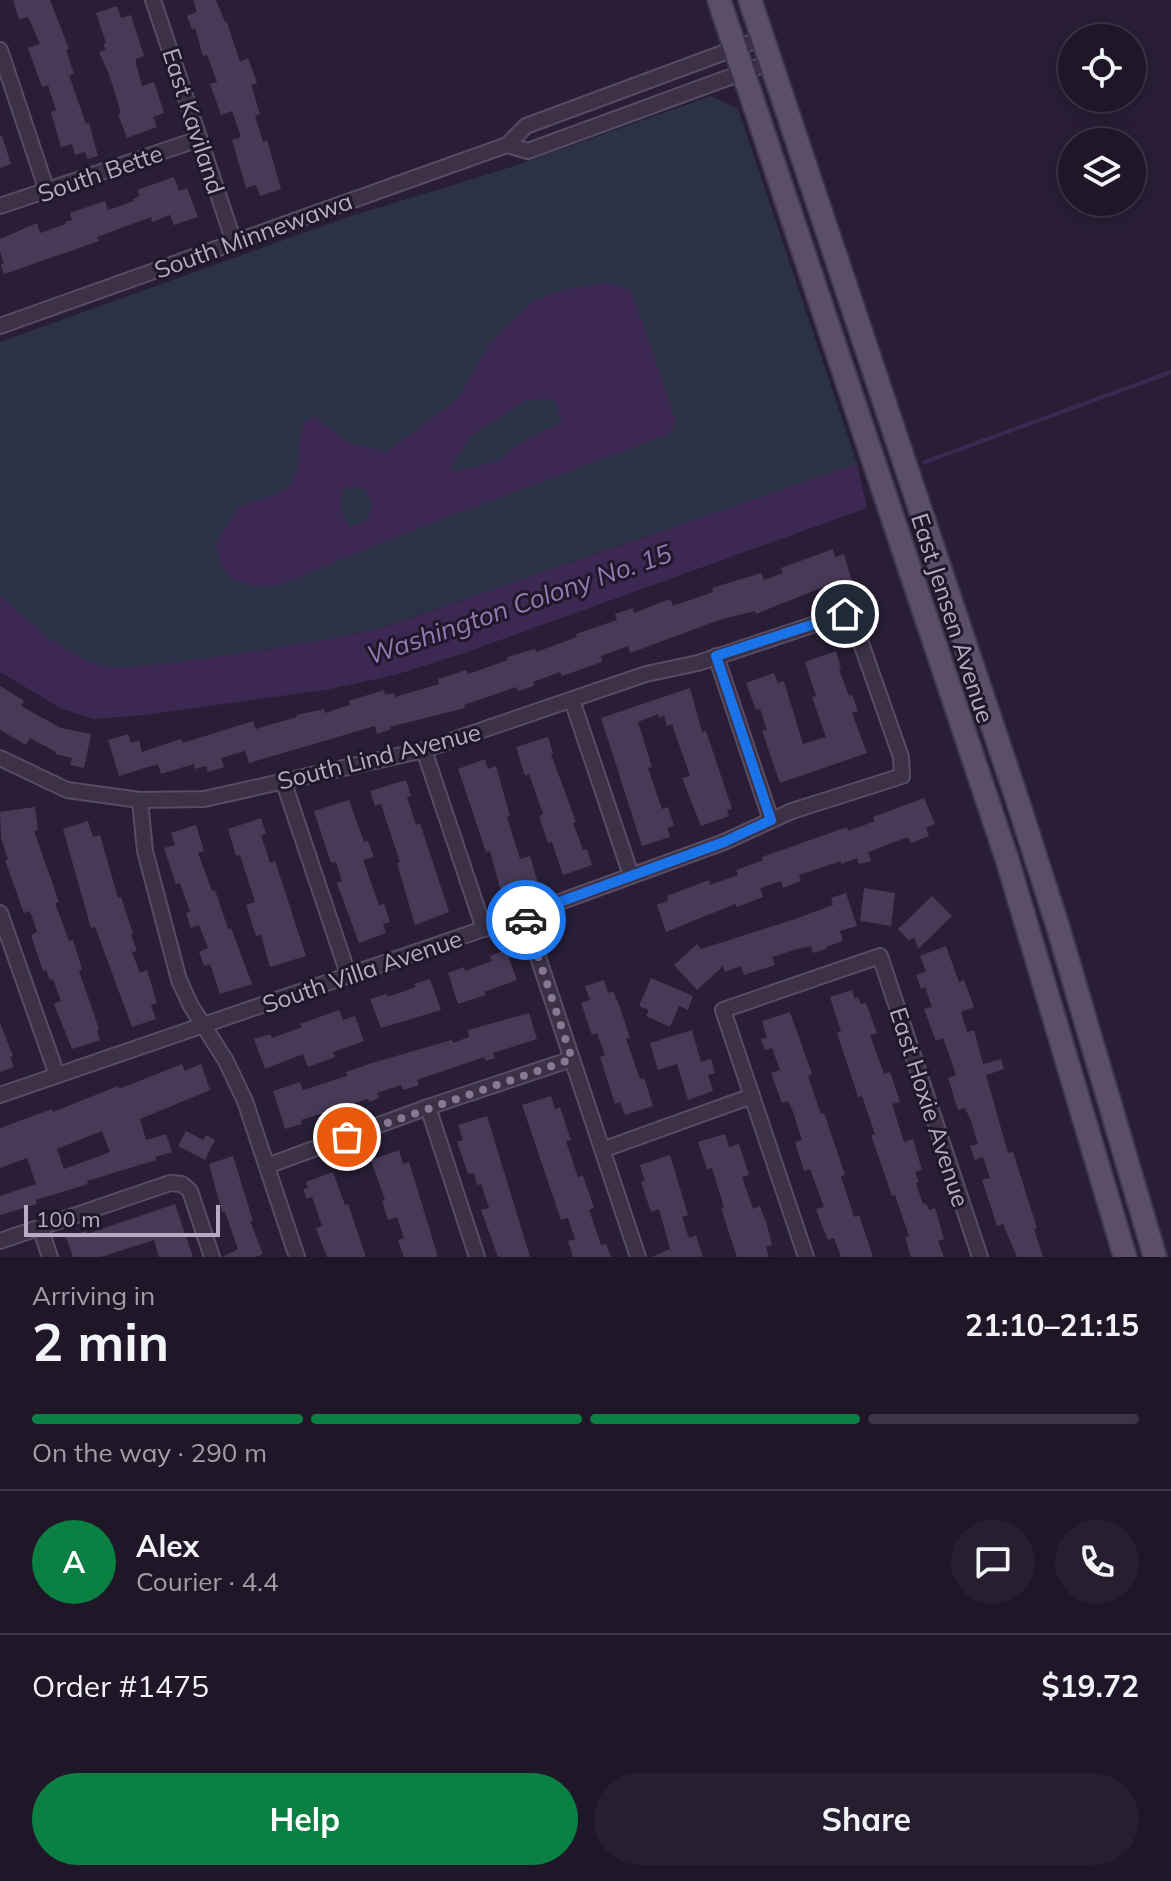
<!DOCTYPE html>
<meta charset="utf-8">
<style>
:root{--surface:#1f1628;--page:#271f30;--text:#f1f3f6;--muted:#a19fa8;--line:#3c3545;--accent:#0b8043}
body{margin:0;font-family:Mulish,sans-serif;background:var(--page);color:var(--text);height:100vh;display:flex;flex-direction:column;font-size:30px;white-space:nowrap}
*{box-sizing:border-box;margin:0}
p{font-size:26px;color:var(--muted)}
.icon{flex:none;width:44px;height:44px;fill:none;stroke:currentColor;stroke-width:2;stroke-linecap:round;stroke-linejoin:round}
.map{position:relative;height:1257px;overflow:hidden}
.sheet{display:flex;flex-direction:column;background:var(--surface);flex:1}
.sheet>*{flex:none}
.tools{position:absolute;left:1058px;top:24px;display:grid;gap:16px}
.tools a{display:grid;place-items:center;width:88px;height:88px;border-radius:50%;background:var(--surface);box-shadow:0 4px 20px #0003,0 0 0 2px var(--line);font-size:40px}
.scale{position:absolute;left:24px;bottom:20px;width:196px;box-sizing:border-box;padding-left:8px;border:4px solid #b8abc4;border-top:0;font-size:22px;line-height:28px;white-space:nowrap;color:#b8abc4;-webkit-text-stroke:6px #21172b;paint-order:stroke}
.pin{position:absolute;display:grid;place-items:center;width:68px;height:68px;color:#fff;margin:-34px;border:4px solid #fff;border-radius:50%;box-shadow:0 2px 8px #0007}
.courier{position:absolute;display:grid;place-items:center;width:80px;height:80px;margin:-40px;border:6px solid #1a73e8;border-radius:50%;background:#fff;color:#222;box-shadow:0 2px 10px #0007}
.head em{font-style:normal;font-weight:700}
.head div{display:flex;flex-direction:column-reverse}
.head{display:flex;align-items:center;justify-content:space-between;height:136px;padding:0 32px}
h1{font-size:52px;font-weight:700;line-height:60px}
.bar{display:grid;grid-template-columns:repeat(4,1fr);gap:12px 8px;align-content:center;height:96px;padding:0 32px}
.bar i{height:10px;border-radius:6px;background:var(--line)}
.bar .selected{background:var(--accent)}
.bar p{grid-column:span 4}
.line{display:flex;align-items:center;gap:20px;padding:0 32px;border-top:2px solid var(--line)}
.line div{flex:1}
.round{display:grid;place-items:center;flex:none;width:84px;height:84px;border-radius:42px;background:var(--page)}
.primary-button{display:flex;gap:16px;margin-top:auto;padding:16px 32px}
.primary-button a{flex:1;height:92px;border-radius:48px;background:var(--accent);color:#fff;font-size:32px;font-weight:700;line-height:92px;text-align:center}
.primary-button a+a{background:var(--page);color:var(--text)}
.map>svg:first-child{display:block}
</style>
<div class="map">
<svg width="1171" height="1257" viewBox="0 0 1171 1257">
<rect width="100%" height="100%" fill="#291e36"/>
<!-- green -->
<path fill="#2b3246" d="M 711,96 L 738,109 L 857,464 L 381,628 C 320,642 258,651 195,660 C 168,663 118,672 93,663 C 57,649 27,621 0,595 L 0,342 L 345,218 L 505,169 Z"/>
<!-- water -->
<g fill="#3d2853" fill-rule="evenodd">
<path d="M 609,283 L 631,290 L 676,422 L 669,434 L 403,534 L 278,586 L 255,586 L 232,580 L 222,566 L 215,545 L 238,508 L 276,494 L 290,486 L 298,469 L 299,443 L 305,421 L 315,417 L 347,442 L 387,452 L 457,400 L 491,342 L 533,301 L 568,289 ZM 548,399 L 555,401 L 562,422 L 517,445 L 501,460 L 452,473 L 451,468 L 472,435 L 527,400 ZM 357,487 L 364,489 L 372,502 L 368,519 L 350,528 L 340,507 L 343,489 Z"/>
<path d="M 857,464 L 867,508 L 464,653 L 395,675 L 325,690 L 143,715 L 95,719 L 62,709 L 0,672 L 0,595 C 27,621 57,649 93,663 C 118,672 168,663 195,660 C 258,651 320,642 382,628 Z"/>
</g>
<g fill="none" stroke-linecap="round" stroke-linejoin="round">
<!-- stream -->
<polyline stroke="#3d2853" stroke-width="4" points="925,462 1171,372"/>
</g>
<!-- building -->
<g fill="#483a57" fill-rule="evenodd">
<polygon points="13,0 50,0 69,49 66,50 74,74 69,75 86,124 89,123 98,156 87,159 85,152 75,155 72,144 61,147 51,112 56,110 48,85 42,87 28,48 40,44 28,17 19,19"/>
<polygon points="193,0 216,0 225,22 227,22 240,62 248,58 257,83 251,85 260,114 255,116 263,142 267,140 281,189 260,196 256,185 246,188 232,140 241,137 232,111 221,115 210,84 217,82 207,55 203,56 195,28 192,29 187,16 197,12"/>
<polygon points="117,6 121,18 131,15 144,56 136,59 136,64 142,86 154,82 164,113 153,117 157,127 127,138 118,114 121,113 109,74 99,52 106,50 103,44 106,43 96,13"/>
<polygon points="0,136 2,136 11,164 0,168"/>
<polygon points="174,177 179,191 187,188 198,217 174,225 170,215 152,222 151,217 97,237 99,241 4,274 1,264 4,263 0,251 0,239 37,223 40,233 66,224 65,222 72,220 70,213 105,201 108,210 134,201 133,199 140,196 137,190"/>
<polygon points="833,549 835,557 844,554 852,582 824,590 823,587 756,614 755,611 722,619 630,653 628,646 601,656 602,662 562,676 560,672 533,682 534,686 518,691 516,687 464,705 465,708 390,727 391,729 377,734 375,726 249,763 245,751 221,758 224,767 208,772 206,766 195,769 194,764 161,774 158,764 119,776 108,740 128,734 131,743 139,740 142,752 181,739 183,743 253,721 256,729 297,717 296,715 324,709 325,713 350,705 349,701 384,690 385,695 394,693 395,697 439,684 438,679 466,670 468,674 508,660 507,657 535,649 536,652 577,637 576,634 617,620 615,614 633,608 634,613 670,599 673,606 713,592 712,588 761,573 764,580 783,573 781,568"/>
<polygon points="836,651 841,668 839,669 849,696 852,695 858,711 852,713 867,753 780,783 762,731 767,730 760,709 756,710 746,683 774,673 778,683 784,681 803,744 826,737 812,697 816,696 805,662"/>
<polygon points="0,686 24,701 21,706 61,728 91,734 84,768 70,765 72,758 55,754 56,752 30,738 26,745 0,730"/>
<polygon points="690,688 702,732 706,731 732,809 727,810 729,816 701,826 682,778 690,776 672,724 667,726 664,716 659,718 658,714 638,722 652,767 648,768 662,809 668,807 674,826 667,828 670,837 642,846 601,718"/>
<polygon points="548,737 553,753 551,754 576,822 573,823 583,850 587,849 592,865 563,875 552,842 548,843 539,816 543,814 529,774 525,776 516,747"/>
<polygon points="485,759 488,769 496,766 510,816 507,817 520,859 530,856 538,883 502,895 490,851 486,852 458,769"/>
<polygon points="406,780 411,796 407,797 416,825 420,823 449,912 415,925 397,863 400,862 381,804 375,806 370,791"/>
<polygon points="924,798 935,824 926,828 929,836 911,843 908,837 868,852 871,861 859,864 857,858 841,864 841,861 799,875 801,881 783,888 781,881 760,888 763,897 737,907 735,904 666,932 657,905 668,901 667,896 709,880 710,885 738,875 736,870 763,860 762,857 847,827 848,831 875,821 873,817"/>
<polygon points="349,800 364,842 368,841 374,857 363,860 379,905 384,904 390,922 383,924 386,933 359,943 337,883 342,881 336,862 331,863 314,811"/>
<polygon points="35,807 38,830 34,831 59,902 55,903 69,941 73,940 82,969 79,971 99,1029 97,1030 100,1040 72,1049 54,1004 61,1001 53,979 50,980 46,970 43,971 31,935 37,932 30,911 24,913 5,860 8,859 1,838 0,812"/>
<polygon points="261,818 266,834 261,835 270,863 275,861 306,956 270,967 261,935 256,936 246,905 255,902 240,855 236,856 228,829"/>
<polygon points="88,821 93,837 100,835 118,898 121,897 133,934 131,935 137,951 132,952 140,973 147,970 157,1003 151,1005 156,1019 132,1027 95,927 91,928 63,829"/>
<polygon points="196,825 204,851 198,853 212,891 215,890 228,929 231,928 252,984 220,994 210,964 204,966 199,952 208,948 199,925 191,928 186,913 190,912 180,883 176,884 164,848 175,845 171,833"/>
<polygon points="864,888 895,893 891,926 860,921"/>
<polygon points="846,893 857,926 840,931 843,941 826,947 826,949 813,953 811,946 794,950 772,957 775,965 744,975 741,966 725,972 723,966 697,990 674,965 697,944 701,949 792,920 833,905 831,898"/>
<polygon points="932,896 952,916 918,949 914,937 909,941 898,929"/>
<polygon points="946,946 959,982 964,980 974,1007 961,1012 967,1032 974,1030 983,1064 1001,1059 1004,1069 986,1075 1008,1153 1013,1152 1037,1228 1034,1229 1043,1257 1017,1257 1003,1224 997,1226 982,1180 990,1178 983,1157 975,1160 970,1146 978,1144 971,1121 965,1108 958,1110 948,1078 956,1075 949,1054 943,1038 936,1041 924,1009 932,1007 925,987 921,989 916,975 926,971 920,956"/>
<polygon points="506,950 517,980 484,992 486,995 458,1004 448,973 464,967 465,971 492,961 490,956"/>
<polygon points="651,978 693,996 688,1010 679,1006 670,1027 646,1016 649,1010 639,1006"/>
<polygon points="430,979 441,1010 381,1028 370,999 386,994 388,997 416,987 414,984"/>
<polygon points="604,980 608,993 613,991 621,1010 630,1038 626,1039 640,1079 644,1078 653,1106 625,1115 620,1102 615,1104 600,1057 605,1055 597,1033 592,1035 581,1003 590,1000 585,986"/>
<polygon points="852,990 855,999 858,997 861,1004 866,1003 877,1033 870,1035 884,1074 890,1072 900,1102 892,1104 897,1120 904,1142 913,1139 922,1170 915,1172 919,1182 916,1183 923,1204 926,1203 929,1210 935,1208 944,1239 938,1241 944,1257 911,1257 905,1237 909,1236 895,1195 892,1196 871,1135 875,1134 862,1096 858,1097 837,1033 841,1031 830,997"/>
<polygon points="339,1010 343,1020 355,1016 364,1041 333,1052 335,1057 308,1067 303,1054 265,1069 254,1039 270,1034 272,1038 302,1027 300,1024"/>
<polygon points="790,1012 812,1074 808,1076 821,1114 824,1113 845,1175 841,1176 854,1217 859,1215 873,1257 841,1257 834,1238 828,1240 821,1223 816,1209 824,1207 810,1169 804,1171 795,1142 802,1140 792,1109 788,1101 782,1103 771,1073 780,1070 772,1048 765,1050 761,1039 767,1038 762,1021"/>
<polygon points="529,1013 537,1039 493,1053 495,1058 486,1061 484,1057 417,1080 419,1085 403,1090 401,1085 377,1093 379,1098 369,1102 368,1099 301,1120 302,1124 285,1129 273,1091 300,1082 303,1090 347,1076 346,1072 372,1063 452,1040 453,1043 469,1037 468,1030"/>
<polygon points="0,1023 13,1056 10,1057 14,1067 0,1072"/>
<polygon points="692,1030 701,1062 711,1059 715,1073 708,1075 713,1091 688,1100 677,1064 658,1070 650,1043"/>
<path d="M 182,1064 L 185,1071 L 201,1064 L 210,1090 L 140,1119 L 146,1140 L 166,1134 L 172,1152 L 155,1157 L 156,1160 L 87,1181 L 88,1184 L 36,1200 L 37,1204 L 0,1215 L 0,1196 L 36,1184 L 27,1158 L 0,1168 L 0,1128 L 52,1109 L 53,1112 L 118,1086 L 119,1089 ZM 102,1131 L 110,1152 L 64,1169 L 57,1149 Z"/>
<polygon points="551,1096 555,1109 560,1107 571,1140 566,1141 578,1177 583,1176 594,1208 589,1210 601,1245 606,1244 611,1257 573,1257 568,1241 575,1239 568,1218 561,1220 522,1105"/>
<polygon points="487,1116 517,1214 530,1257 498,1257 481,1210 489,1208 481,1184 477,1185 474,1173 468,1174 457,1142 463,1140 458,1125"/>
<polygon points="186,1131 203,1140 206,1135 215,1140 205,1160 178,1146"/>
<polygon points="725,1134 729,1147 739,1144 749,1175 742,1177 753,1209 760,1206 767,1225 772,1245 766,1247 769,1257 737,1257 721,1208 724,1207 712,1168 707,1169 698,1142"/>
<polygon points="399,1150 403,1164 409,1162 438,1257 404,1257 398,1240 404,1238 397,1217 388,1220 382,1201 385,1200 371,1160"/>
<polygon points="670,1155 688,1215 682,1217 689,1238 696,1235 703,1257 652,1257 670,1249 659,1209 651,1212 641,1182 645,1181 640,1165"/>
<polygon points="233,1156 253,1221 250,1221 263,1254 256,1257 222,1257 238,1249 225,1212 222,1212 209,1164"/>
<polygon points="333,1172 345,1205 348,1204 366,1257 327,1257 321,1242 316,1228 322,1226 312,1197 307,1199 303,1189 308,1188 306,1182"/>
<polygon points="175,1204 193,1257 159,1257 154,1240 101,1257 73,1257 66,1237 86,1231 87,1234"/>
</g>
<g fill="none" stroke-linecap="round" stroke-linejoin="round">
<!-- street casing -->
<g stroke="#574c62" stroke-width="18">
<g id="street">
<polyline points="153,0 234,242"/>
<polyline points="0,50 47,191"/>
<polyline points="507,145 528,151 771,62"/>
<polyline points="0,206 199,139"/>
<polyline points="0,326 507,145 526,126 763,38"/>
<polyline points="716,656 771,820"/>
<polyline points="572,700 631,875"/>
<polyline points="424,750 484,929"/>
<polyline points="0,758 67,790 140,800 204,799 424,750 646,674 698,663 845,614 855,626 901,757 902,776 792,811 724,842 524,915 0,1095"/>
<polyline points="283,780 348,974"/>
<polyline points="140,800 145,851 179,980 191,1006 226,1061 245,1101 297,1257"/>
<polyline points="0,913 57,1075"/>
<polyline points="524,915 638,1257"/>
<polyline points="428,1107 477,1257"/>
<polyline points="602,1150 752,1096"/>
<polyline points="267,1166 428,1107 572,1059"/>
<polyline points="40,1227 50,1257"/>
<polyline points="0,1241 170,1183 182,1184 190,1191 212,1257"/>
<polyline points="806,1257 723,1010 880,956 980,1257"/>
</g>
</g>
<!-- primary casing -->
<g stroke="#42384d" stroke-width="26">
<g id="primary">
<polyline points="719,0 1007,859 1125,1257"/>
<polyline points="750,0 1019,805 1057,924 1155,1257"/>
</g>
</g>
<!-- street -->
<use href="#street" stroke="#3c3147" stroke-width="14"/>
<!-- primary -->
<use href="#primary" stroke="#5a4f67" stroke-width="22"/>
</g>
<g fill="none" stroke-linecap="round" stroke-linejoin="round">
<!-- done -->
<polyline stroke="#867a92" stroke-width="8" stroke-dasharray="0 14.4" points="347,1137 572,1059 526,920"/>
<!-- route -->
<polyline stroke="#1a73e8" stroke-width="10" points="526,920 524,915 724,842 771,820 716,656 845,614"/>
</g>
<g text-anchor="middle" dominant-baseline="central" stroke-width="6" stroke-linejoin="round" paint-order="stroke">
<!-- street labels -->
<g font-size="24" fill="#b8abc4" stroke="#21172b">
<text transform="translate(194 121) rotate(72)">East Kaviland</text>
<text transform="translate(100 173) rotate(-19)">South Bette</text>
<text transform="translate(253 235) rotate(-20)">South Minnewawa</text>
<text transform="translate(953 618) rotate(72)">East Jensen Avenue</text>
<text transform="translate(379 756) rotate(-14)">South Lind Avenue</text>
<text transform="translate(362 971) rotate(-19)">South Villa Avenue</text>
<text transform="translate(930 1107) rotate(72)">East Hoxie Avenue</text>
</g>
<!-- water labels -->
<g font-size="26" font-style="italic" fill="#9479b2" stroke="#21172b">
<text transform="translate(519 604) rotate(-19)">Washington Colony No. 15</text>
</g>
</g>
</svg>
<div class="tools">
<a><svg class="icon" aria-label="locate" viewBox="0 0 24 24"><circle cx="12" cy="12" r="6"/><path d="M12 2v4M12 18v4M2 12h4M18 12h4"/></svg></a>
<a><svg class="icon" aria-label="layers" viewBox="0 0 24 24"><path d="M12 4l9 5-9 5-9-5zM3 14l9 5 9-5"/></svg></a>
</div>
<div class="scale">100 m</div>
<div class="pin" style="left:347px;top:1137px;background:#ea580c"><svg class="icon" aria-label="bag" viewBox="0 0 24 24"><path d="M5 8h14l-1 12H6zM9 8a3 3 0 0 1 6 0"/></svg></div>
<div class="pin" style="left:845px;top:614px;background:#1f2937"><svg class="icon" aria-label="home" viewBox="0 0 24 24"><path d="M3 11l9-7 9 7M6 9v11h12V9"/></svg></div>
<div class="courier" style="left:526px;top:920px"><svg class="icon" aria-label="car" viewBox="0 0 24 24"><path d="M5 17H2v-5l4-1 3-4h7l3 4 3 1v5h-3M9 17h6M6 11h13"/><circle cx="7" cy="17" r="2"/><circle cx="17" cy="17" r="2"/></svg></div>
</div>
<section class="sheet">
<div class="head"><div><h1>2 min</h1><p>Arriving in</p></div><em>21:10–21:15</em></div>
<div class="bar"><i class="selected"></i><i class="selected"></i><i class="selected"></i><i></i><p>On the way · 290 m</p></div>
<div class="line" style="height:144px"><b class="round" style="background:var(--accent);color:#fff">A</b><div><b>Alex</b><p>Courier · 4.4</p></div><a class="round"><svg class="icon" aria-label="chat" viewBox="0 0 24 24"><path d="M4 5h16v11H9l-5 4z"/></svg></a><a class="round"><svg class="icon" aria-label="phone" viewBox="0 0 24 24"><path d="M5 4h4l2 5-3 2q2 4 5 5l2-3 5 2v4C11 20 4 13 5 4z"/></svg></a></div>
<div class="line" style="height:104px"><div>Order #1475</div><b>$19.72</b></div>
<div class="primary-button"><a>Help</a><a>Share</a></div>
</section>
